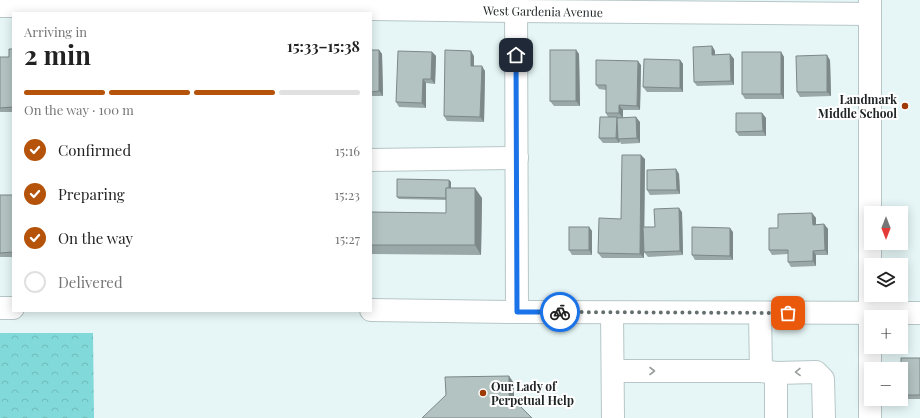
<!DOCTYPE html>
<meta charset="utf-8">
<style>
:root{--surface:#fff;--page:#f6f6f6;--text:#222;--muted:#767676;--line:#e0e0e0;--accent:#b45309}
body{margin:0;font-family:"Playfair Display",serif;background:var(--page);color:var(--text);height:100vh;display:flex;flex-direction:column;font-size:15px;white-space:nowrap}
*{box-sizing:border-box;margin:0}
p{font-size:13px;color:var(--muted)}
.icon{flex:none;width:22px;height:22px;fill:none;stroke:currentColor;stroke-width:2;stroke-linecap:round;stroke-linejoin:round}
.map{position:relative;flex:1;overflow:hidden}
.details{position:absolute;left:12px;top:12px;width:360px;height:300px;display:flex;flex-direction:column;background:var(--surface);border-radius:0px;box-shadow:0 2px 10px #0003}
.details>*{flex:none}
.needle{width:26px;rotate:180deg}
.fabs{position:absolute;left:864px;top:206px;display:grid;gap:8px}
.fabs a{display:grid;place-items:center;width:44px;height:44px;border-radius:0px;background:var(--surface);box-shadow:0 2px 10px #0003;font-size:20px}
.pin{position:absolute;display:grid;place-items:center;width:34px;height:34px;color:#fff;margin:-17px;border-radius:8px;box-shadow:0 2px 6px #0006}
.courier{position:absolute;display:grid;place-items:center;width:40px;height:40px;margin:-20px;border:3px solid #1a73e8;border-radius:50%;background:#fff;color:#222;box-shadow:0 1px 5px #0007}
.headline em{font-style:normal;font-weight:700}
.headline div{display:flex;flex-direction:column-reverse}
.headline{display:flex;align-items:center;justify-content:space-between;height:68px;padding:0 12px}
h1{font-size:26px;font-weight:700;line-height:30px}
.bar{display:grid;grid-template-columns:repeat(4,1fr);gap:6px 4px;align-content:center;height:48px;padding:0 12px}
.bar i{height:5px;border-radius:3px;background:var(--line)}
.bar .selected{background:var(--accent)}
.bar p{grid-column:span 4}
ol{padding:0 12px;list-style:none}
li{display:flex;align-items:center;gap:12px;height:44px}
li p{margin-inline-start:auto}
li .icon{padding:4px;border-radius:50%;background:var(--accent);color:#fff;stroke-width:4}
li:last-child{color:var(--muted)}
li i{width:22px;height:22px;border:2px solid var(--line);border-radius:50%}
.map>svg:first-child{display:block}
</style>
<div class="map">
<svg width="920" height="418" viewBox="0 0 920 418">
<defs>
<pattern id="park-crowns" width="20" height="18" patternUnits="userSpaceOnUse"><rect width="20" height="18" fill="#81dad9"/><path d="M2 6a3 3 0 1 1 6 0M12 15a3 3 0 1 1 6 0" fill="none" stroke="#6fbbba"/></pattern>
</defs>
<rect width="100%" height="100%" fill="#e6f6f6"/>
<!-- park -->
<polygon fill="url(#park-crowns)" points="0,333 93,333 94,418 0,418"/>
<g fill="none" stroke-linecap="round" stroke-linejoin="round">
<!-- minor casing -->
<g stroke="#b7c6c6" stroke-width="24">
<g id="minor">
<polyline points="516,0 517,312"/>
<polyline points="870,0 870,418"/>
<polyline points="0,6 163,6 516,11 870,14"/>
<polyline points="371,160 517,158"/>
<polyline points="0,308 13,308"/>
<polyline points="371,310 517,312 920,313"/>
<polyline points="612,313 613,418"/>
<polyline points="760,313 761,371"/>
<polyline points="613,371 761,371 776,373 816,372 823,379 824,418"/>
<polyline points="776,418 776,373"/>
</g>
</g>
<!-- minor -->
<use href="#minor" stroke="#fff" stroke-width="22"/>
</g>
<!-- wall -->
<g fill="#9aa8a7">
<polygon points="712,46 715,51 715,55 730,54 734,59 734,85 697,86 694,82"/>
<polygon points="13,49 13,112 0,112 0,57 9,57"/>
<polygon points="371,50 379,50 382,54 383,96 371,96"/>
<polygon points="576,50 579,54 580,106 554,106 550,101"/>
<polygon points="432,52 436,56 435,84 426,83 426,108 399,107 396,102"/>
<polygon points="781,52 784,57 784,99 745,99 742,94"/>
<polygon points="474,56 474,66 485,71 484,122 447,121 444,116"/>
<polygon points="680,60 683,64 683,92 647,92 643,87"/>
<polygon points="830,60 831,96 800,97 797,92"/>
<polygon points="641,65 640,110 623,110 623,118 640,122 640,143 621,144 620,141 619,143 603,143 599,138 608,117 606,113 606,90 599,89 596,85"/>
<polygon points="762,113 766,118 766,136 739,136 736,132"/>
<polygon points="645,159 644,227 655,227 682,212 683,255 648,257 644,252 644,237 644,258 602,258 598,253 621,219"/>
<polygon points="676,169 679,174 680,194 650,195 647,190"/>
<polygon points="449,180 451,182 451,188 482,198 481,255 371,254 371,212 446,213 446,200 399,199 397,197"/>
<rect x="0" y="195" width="13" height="62"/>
<polygon points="812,213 816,218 816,225 824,224 828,229 828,255 816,255 816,266 791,267 788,262 788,254 772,255 769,250 778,228"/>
<polygon points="589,227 592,231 592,255 572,255 569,250"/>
<polygon points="733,232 733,260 695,260 692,255"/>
<polygon points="920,358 920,399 904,399 901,395"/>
</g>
<!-- shaded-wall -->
<g fill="#7d8888">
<polygon points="712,46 715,51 715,59 712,55"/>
<polygon points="379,50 382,54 383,96 379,91"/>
<polygon points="576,50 579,54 580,106 576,101"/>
<polygon points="471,51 474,56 474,71 471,66"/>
<polygon points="432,52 436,56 435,84 431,79"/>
<polygon points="781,52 784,57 784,99 781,94"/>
<polygon points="730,54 734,59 734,85 731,81"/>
<polygon points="827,55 830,60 831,96 827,92"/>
<polygon points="680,60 683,64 683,92 680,88"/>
<polygon points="638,61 641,65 640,110 637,106"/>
<polygon points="482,66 485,71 484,122 480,117"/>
<polygon points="423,79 426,83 426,108 422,103"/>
<polygon points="619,105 623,110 623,118 619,113"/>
<polygon points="762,113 766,118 766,136 763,131"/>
<polygon points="617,117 620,122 618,139 620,141 619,143 616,138"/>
<polygon points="636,117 640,122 640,143 637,138"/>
<polygon points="641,155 645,159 644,258 640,254"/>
<polygon points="676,169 679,174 680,194 677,190"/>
<polygon points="449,180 451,182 451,200 449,198"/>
<polygon points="475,188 482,198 481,255 475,245"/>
<polygon points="679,208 682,212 683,255 680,251"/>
<polygon points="812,213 816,218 816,229 813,225"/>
<polygon points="824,224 828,229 828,255 825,250"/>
<polygon points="589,227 592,231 592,255 589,250"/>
<polygon points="730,228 733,232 733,260 730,256"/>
<polygon points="813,251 816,255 816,266 813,261"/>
<polygon points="509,376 514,383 514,403 509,395"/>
</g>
<!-- building -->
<g fill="#b3c3c2" stroke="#7d8888">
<polygon points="712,46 712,55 730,54 731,81 694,82 693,47"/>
<polygon points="9,49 13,49 13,107 0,108 0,57 9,57"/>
<polygon points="371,50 379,50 379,91 371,92"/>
<polygon points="445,50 471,51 471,66 482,66 480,117 444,116"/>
<rect x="550" y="50" width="26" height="51"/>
<polygon points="398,51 432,52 431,79 423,79 422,103 396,102"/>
<rect x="742" y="52" width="39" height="42"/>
<polygon points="827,55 827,92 797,92 796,56"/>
<polygon points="644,59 680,60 680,88 643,87"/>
<polygon points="596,60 638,61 637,106 619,105 619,113 606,113 606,85 596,85"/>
<polygon points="736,113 762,113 763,131 736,132"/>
<polygon points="600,117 617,117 616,138 599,138"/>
<polygon points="636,117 637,138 618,139 617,118"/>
<polygon points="622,155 641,155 640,254 598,253 599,218 621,219"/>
<polygon points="676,169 677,190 647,190 647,170"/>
<polygon points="397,179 449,180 449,188 446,188 446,198 397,197"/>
<polygon points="446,188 475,188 475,245 371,245 371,212 446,213"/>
<polygon points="0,195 13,195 13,252 0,253"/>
<polygon points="679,208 680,251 644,252 643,227 655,227 654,209"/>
<polygon points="812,213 813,225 824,224 825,250 813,251 813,261 788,262 788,250 769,250 769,228 778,228 778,214"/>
<rect x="569" y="227" width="20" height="23"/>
<polygon points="692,227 730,228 730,256 692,255"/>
<rect x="901" y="358" width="19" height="37"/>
<polygon points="509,376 509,395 532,418 422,418 446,395 445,377"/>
</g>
<!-- one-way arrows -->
<defs><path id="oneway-chevron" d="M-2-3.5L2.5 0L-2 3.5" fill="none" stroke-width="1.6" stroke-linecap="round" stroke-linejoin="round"/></defs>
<g stroke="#9b9d9d">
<use href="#oneway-chevron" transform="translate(652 371)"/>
<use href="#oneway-chevron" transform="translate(798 372) rotate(179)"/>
</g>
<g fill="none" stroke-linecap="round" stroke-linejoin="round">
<!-- done -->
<polyline stroke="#656f6f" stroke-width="4" stroke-dasharray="0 7.2" points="560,312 788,313"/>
<!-- route -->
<polyline stroke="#1a73e8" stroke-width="5" points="516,55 517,312 560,312"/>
</g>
<!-- markers -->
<g fill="#9e3a05" stroke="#fff" stroke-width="1.5">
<circle cx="905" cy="106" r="4"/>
<circle cx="483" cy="393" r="4"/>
</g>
<g text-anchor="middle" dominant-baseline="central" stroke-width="4" stroke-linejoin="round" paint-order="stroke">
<!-- street labels -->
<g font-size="12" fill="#202626" stroke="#fff">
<text transform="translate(543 11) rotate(1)">West Gardenia Avenue</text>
</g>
<!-- poi labels -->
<g font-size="12" font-weight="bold" fill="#202626" stroke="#fff" text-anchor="end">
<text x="897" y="99">Landmark<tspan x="897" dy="14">Middle School</tspan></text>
<text x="491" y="386" text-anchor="start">Our Lady of<tspan x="491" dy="14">Perpetual Help</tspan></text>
</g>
</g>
</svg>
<div class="fabs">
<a><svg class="needle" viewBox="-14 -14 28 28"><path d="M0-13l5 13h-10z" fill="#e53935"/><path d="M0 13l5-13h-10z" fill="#767676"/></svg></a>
<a><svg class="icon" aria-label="layers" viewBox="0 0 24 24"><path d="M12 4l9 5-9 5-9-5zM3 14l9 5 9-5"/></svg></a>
<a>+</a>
<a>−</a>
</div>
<div class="pin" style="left:788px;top:313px;background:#ea580c"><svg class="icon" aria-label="bag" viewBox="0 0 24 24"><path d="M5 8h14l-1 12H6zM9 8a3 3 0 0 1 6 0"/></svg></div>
<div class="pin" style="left:516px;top:55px;background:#1f2937"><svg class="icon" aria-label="home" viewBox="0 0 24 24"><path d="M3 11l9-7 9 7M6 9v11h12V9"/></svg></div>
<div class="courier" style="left:560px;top:312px"><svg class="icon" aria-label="bike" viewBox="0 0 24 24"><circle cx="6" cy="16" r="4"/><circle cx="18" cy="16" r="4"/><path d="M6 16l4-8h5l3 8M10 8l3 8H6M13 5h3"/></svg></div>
<section class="details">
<div class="headline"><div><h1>2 min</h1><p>Arriving in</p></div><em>15:33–15:38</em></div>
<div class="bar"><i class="selected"></i><i class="selected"></i><i class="selected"></i><i></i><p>On the way · 100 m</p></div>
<ol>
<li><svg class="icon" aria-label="check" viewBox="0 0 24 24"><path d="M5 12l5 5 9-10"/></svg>Confirmed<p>15:16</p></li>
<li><svg class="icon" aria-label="check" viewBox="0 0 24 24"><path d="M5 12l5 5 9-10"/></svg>Preparing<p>15:23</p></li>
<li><svg class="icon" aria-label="check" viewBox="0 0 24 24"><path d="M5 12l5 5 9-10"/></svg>On the way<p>15:27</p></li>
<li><i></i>Delivered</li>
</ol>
</section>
</div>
